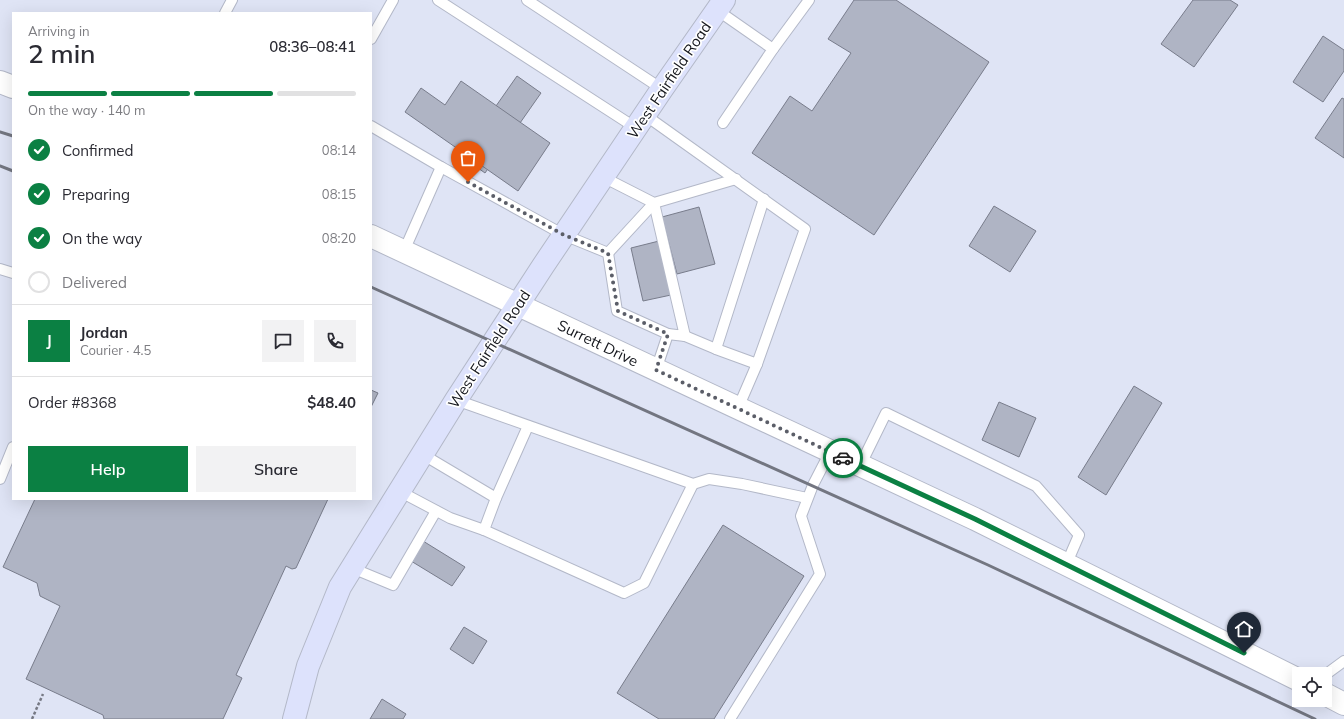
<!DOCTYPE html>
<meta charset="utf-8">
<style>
:root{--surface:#fff;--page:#f2f2f3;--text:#2b2b33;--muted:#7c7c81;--line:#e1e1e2;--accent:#0b8043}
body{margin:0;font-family:Mulish,sans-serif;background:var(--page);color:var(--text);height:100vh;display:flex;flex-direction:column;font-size:15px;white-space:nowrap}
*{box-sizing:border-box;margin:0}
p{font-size:13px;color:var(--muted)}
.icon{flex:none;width:22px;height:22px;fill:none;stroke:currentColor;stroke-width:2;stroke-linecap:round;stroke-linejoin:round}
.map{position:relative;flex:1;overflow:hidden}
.panel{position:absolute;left:12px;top:12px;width:360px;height:488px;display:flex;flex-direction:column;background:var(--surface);border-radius:0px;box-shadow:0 4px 16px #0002}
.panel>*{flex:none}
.buttons{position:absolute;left:1292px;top:667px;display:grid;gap:8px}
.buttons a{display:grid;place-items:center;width:40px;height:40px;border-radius:0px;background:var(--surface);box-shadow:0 4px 16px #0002;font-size:20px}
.pin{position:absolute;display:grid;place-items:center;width:34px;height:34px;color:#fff;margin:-41px -17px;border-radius:50% 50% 50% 0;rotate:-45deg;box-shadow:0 0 4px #0007}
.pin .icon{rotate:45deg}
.courier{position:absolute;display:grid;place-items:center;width:40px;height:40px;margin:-20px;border:3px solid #0b8043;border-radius:50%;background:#fff;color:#222;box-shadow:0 1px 5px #0007}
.head em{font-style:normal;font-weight:600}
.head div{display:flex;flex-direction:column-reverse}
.head{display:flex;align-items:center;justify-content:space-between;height:68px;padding:0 16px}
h1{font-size:26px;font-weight:600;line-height:30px}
.bar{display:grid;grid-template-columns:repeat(4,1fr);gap:6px 4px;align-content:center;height:48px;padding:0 16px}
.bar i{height:5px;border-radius:3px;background:var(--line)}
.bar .active{background:var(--accent)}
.bar p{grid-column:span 4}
.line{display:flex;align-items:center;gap:10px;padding:0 16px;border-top:1px solid var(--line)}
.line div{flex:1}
.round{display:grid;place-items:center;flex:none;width:42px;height:42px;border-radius:0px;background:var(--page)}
ol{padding:0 16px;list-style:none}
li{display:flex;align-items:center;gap:12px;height:44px}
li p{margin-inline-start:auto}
li .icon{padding:4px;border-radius:50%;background:var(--accent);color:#fff;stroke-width:4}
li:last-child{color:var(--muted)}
li i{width:22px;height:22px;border:2px solid var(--line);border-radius:50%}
.button{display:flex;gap:8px;margin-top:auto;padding:8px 16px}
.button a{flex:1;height:46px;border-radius:0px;background:var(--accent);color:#fff;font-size:16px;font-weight:600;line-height:46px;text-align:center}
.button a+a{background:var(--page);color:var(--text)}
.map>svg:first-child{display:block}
</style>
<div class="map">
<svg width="1344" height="719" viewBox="0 0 1344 719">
<rect width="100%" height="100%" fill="#dfe4f5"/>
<!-- building -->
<g fill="#afb4c4" stroke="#787c8b">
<polygon points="854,0 896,0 989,62 874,235 752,153 790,96 812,111 851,53 828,39"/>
<polygon points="1193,0 1230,0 1238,5 1194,67 1161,44"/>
<polygon points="1323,36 1344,50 1344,71 1323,102 1293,82"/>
<polygon points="517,76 541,93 485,173 461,156"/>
<polygon points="461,81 550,143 518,191 405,112 421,88 445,105"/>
<polygon points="1342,98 1344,99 1344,158 1315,138"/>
<polygon points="994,206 1036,231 1010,272 969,246"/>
<polygon points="699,207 715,264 677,274 662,217"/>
<polygon points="659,241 671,295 643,301 631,248"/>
<polygon points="1134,386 1162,403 1106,495 1078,477"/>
<polygon points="371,390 378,393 371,407"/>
<polygon points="999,402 1036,418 1019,457 982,440"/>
<polygon points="35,499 328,499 296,568 292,569 286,566 236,675 242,678 223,719 104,719 103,715 26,679 60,606 40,596 37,583 3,567"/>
<polygon points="723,525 804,576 714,719 659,719 617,693"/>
<polygon points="423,541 465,567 452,586 411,561"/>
<polygon points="464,627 487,641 473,664 450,649"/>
<polygon points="382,699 406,714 403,719 370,719"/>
</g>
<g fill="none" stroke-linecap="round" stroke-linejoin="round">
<!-- service casing -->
<g stroke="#b3b8c8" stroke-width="12">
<g id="service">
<polyline points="438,0 636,128"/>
<polyline points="527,0 662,89"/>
<polyline points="717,10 773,49 723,123"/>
<polyline points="225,13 232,0"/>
<polyline points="371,39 393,0"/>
<polyline points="773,49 809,0"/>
<polyline points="645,115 805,229 757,364 716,349 685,336"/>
<polyline points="371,126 441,167 564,235 608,253 617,311 668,334 656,370"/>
<polyline points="603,177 654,203 736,179"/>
<polyline points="654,203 685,336 668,334"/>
<polyline points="404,251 441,167"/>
<polyline points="608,253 654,203"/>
<polyline points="0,269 13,273"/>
<polyline points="716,349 764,199"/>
<polyline points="456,400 693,484 709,479 742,484 807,498"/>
<polyline points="738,408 757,364"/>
<polyline points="422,454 496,498 484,530 624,593 644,583 693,484"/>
<polyline points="860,466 886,413 1036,486 1079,535 1066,565"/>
<polyline points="0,479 13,447"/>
<polyline points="399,491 450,518 484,530"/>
<polyline points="496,498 528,426"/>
<polyline points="352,568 393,585 436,511"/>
<polyline points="1325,675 1344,661"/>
<polyline points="730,719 820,574 801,516 813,485 830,452"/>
</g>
</g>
<!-- tertiary casing -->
<g stroke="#b3b8c8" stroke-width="24">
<g id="tertiary">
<polyline points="0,82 13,87"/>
<polyline points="371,236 975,519 1299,680"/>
<polyline points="1325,694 1344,704"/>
</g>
</g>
<!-- secondary casing -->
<g stroke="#b3b8c8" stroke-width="24">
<polyline id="secondary" points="294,719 308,666 340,587 456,400 543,266 662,89 724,0"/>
</g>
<!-- path -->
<polyline stroke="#767984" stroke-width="2.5" stroke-dasharray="3 2" stroke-linecap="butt" points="32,719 43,694"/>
<!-- service -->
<use href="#service" stroke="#fff" stroke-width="10"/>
<!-- tertiary -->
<use href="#tertiary" stroke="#fff" stroke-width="22"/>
<!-- secondary -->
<use href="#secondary" stroke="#dde2fc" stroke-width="22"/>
<!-- rail -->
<g stroke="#737681" stroke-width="3">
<polyline points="0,132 13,136"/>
<polyline points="0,166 13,171"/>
<polyline points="371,287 988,565 1315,719"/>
</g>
</g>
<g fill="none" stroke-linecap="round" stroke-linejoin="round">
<!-- done -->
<polyline stroke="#5b5e68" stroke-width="4" stroke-dasharray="0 7.2" points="468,182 564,235 608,253 618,311 668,334 656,370 843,458"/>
<!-- route -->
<polyline stroke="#0b8043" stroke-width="5" points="843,458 975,519 1244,653"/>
</g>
<g text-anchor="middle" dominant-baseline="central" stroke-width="3.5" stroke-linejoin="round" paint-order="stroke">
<!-- street labels -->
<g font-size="15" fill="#14161c" stroke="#fff">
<text transform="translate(669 80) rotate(-56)">West Fairfield Road</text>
<text transform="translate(598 343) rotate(26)">Surrett Drive</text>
<text transform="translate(489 349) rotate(-57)">West Fairfield Road</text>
</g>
</g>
</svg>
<div class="buttons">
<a><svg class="icon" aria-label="locate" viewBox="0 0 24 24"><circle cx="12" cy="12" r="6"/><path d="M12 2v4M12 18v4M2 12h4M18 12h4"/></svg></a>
</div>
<div class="pin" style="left:468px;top:182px;background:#ea580c"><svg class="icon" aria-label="bag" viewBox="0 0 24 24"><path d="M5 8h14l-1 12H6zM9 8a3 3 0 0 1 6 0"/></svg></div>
<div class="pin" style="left:1244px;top:653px;background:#1f2937"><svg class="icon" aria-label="home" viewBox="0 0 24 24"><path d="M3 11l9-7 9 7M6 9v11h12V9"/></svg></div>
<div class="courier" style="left:843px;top:458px"><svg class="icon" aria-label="car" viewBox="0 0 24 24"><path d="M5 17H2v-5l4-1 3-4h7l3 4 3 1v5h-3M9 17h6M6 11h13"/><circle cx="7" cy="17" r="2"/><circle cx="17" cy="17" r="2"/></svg></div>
<section class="panel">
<div class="head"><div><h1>2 min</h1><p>Arriving in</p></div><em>08:36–08:41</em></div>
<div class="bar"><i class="active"></i><i class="active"></i><i class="active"></i><i></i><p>On the way · 140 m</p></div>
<ol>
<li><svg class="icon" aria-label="check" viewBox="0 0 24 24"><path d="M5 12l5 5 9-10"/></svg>Confirmed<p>08:14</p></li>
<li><svg class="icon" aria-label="check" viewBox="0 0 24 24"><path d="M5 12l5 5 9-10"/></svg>Preparing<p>08:15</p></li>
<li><svg class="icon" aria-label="check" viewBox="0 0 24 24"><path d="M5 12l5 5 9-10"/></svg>On the way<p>08:20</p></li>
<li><i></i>Delivered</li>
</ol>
<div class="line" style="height:72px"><b class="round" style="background:var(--accent);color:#fff">J</b><div><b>Jordan</b><p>Courier · 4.5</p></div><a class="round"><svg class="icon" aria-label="chat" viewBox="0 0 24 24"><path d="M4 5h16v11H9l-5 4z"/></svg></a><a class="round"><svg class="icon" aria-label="phone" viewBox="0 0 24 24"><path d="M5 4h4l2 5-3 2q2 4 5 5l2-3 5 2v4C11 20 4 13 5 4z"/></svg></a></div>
<div class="line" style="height:52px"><div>Order #8368</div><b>$48.40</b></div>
<div class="button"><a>Help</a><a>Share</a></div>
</section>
</div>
